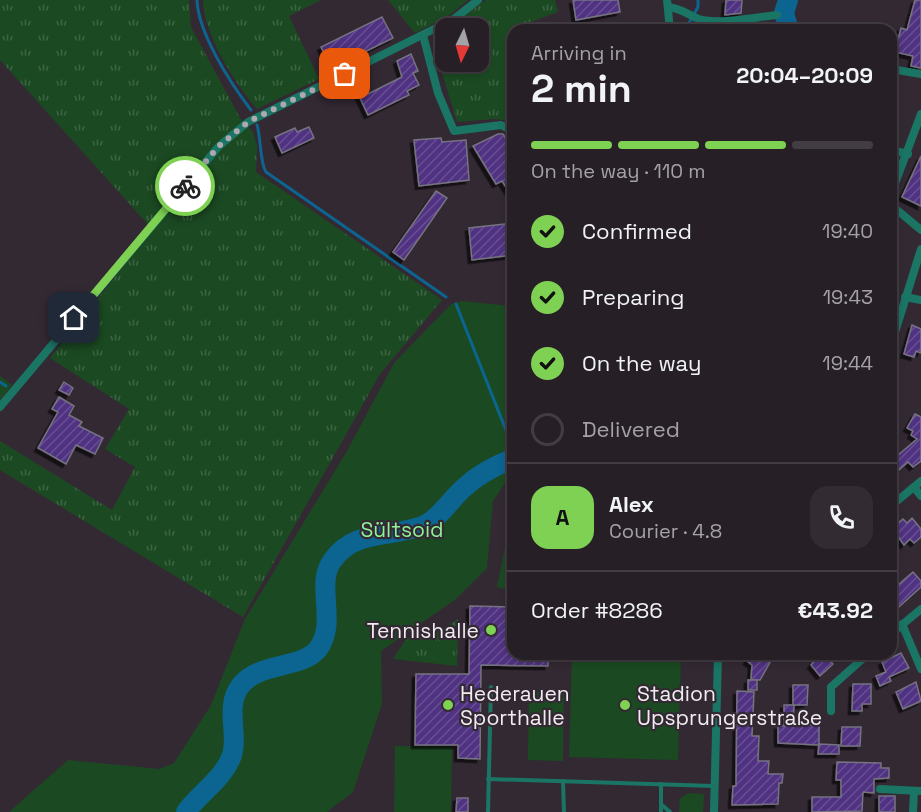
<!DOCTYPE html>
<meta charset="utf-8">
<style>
:root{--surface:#261f26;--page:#322c32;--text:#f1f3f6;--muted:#a4a2a7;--line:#423d43;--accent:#7ed153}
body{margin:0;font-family:"Space Grotesk",sans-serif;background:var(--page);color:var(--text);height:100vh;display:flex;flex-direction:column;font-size:22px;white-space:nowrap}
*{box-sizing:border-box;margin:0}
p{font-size:20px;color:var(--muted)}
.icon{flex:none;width:33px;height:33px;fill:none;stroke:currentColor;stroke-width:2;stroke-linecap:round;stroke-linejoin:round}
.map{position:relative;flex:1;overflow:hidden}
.side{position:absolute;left:507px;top:24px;width:390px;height:636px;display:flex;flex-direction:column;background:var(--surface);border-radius:18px;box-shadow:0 3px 9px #0003,0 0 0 2px var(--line)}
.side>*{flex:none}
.needle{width:39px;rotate:185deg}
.controls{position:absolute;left:435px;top:18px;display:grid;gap:12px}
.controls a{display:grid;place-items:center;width:54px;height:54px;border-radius:12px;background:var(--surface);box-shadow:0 3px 9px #0003,0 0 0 2px var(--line);font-size:30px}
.pin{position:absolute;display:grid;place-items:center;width:51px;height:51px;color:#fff;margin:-26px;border-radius:12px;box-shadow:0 3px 9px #0006}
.courier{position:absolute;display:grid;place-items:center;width:60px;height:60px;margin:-30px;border:4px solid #7ed153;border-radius:50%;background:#fff;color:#222;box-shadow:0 2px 8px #0007}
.headline em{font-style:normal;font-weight:700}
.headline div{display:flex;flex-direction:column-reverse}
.headline{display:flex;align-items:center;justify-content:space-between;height:102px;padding:0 24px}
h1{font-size:39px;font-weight:700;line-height:45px}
.bar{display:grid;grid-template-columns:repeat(4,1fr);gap:9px 6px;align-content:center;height:72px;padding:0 24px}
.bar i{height:8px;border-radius:4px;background:var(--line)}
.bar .current{background:var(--accent)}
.bar p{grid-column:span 4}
.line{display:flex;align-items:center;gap:15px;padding:0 24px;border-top:2px solid var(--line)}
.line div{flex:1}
.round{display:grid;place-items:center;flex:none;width:63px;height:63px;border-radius:18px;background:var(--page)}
ol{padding:0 24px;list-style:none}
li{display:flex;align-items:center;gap:18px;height:66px}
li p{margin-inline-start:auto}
li .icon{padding:6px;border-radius:50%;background:var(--accent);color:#111;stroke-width:4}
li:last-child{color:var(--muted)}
li i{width:33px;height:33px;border:3px solid var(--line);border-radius:50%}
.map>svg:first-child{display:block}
</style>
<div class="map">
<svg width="921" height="812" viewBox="0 0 921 812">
<defs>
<pattern id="grass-tufts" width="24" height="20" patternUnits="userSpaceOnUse" patternTransform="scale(1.5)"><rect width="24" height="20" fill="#1b4a22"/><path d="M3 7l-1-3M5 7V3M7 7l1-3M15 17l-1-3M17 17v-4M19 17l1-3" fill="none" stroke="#3d6443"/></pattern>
<pattern id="building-hatch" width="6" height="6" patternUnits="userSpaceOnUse" patternTransform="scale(1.5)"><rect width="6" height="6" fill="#4f3181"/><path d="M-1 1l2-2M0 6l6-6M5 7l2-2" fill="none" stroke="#694f93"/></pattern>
<filter id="shadow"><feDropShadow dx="-3.5" dy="3.5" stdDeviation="0" flood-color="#0009"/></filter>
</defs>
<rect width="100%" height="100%" fill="#332933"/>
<!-- grass -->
<g fill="url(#grass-tufts)">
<polygon points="0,0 189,0 191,27 240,118 253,132 257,146 256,172 442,300 380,374 243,617 0,470 0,441 112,510 135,467 105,449 129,409 50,358 153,230 0,60"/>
<path d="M 203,0 L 321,0 L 289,16 L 319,79 L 257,109 C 234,82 204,35 203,0 Z"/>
<polygon points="388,0 468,0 450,15 415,33"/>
<polygon points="486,0 555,0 558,12 525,24 523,30 513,30 513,121 494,119 457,122 433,43 436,35 445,30 446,62 478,62 478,28 448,28"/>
<polygon points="0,376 12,385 0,400"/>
<polygon points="458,619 457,666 393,659 406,639 446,627"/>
<polygon points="689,793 704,794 703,812 679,812 680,798"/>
</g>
<!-- park -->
<g fill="#1b4a22">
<polygon points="513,270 513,471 493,501 487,568 456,599 381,651 382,704 353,792 327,812 9,812 68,760 160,769 174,763 211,705 245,619 347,451 394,363 451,304 463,301 509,306 507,271"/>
<polygon points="508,532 513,533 513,591 497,587"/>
<polygon points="572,654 681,654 678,760 569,757"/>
<polygon points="529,691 564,691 563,761 528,760"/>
<polygon points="395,746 452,747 451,812 394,812"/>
</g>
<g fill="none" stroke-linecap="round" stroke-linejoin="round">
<!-- stream -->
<g stroke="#0c6491" stroke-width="3">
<path d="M 197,0 C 198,33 231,84 251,110"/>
<polyline points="685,30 698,7 698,0"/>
<path d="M 257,125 C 261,137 260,164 266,172 L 446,297"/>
<polyline points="456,304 513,448"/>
<polyline points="0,382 6,386"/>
</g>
<!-- river -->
<g stroke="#0c6491" stroke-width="20">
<polyline points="788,0 784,13 789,30"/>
<path d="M 186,812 C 199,794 221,780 230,760 C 241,738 223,707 241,685 C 259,662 302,669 318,649 C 338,622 315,585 332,561 C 354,529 390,538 422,526 C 439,520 452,497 466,486 C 478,475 498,464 513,459"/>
</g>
</g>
<!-- building -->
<g fill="url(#building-hatch)" stroke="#767381" stroke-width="1.5" filter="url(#shadow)">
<polygon points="573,0 618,0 620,12 576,20"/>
<polygon points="726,0 742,0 741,13 725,15"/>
<polygon points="915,0 921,0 921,68 911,66 913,56 895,52 901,28 907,30"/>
<polygon points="382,17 393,38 332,68 321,47"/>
<polygon points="411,54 418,71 413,73 419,85 407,91 409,95 368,115 353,83 361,79 368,94 402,77 397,61"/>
<polygon points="309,127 314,138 282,153 275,137 295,128 297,132"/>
<polygon points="498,134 503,134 513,150 513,198 502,181 496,184 473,146"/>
<polygon points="441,138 442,142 466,140 469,180 419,186 414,140"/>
<polygon points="921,156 921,206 902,197"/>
<polygon points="436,191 447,198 404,260 393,252"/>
<polygon points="513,223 513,255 472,260 469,228"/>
<polygon points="912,325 921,329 921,353 916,351 914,357 904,354"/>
<polygon points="64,382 73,388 69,395 59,390"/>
<polygon points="59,397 74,406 69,415 82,422 79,426 103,438 95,454 76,445 66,464 38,448 58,412 52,409"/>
<polygon points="915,414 921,417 921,461 913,467 908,462 891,477 891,461 917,439 911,435 913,431 907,428"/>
<polygon points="912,518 921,529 921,537 914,543 910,539 904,545 892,528 903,519 907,523"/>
<polygon points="913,572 921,581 921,587 891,614 891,591"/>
<polygon points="470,606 513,607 513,654 548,654 548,666 481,665 480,759 458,758 458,745 415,745 416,674 469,674"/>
<polygon points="901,653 909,668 889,677 891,681 880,686 876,676 886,672 882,662"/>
<polygon points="751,654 768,654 773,657 760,680 751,680 752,665 747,661"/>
<polygon points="820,654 836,654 829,660 833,664 820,676 811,665"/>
<rect x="748" y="680" width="9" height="10"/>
<polygon points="916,682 921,701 903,709 896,692"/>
<polygon points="853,684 871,684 871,704 862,704 862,711 852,711"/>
<polygon points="793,685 808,685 807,705 794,705 793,725 819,725 819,745 778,743 778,726 784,726 784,705 793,705"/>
<polygon points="737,691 754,692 752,736 759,736 758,761 769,761 768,774 783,774 782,783 779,783 778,804 732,805 733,786 736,786"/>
<polygon points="842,727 861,727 860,746 841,746"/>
<polygon points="819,744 839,745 839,754 818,754"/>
<polygon points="837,762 881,763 881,768 889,768 889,778 874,779 874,793 863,792 862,811 812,812 812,797 841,797 841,780 836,780"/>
<rect x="879" y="796" width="16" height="16"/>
<polygon points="457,798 468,798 468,812 456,812"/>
</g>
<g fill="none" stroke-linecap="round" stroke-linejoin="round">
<!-- service -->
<g stroke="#1a7565" stroke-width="4">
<polyline points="621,30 669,25"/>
<polyline points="488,779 714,786"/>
<polyline points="563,781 564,812"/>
<polyline points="662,805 670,812"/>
<polyline points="488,812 491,687"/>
<polyline points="661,812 661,784"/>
</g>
<!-- minor -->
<g stroke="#1a7565" stroke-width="8">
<polyline points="667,0 670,30"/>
<path d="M 668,7 C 684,9 687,15 699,19 C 721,25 755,17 777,15"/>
<polyline points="423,35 438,93 454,131 501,125 513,131"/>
<polyline points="891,69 921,74"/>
<polyline points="891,150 908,154"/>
<polyline points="891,194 921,114"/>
<polyline points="891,205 921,230"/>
<polyline points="905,297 921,300"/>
<polyline points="891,345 921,249"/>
<polyline points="0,407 219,146 248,122 454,19 478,0"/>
<polyline points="914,487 921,496"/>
<polyline points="891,506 921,481"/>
<polyline points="902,624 921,669"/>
<polyline points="891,634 921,609"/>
<polyline points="831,711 831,687 868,654"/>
<polyline points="880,789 921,791"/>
<polyline points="714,812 718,654"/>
<polyline points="913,812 914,791"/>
</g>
</g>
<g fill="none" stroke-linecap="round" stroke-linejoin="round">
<!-- done -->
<polyline stroke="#afa8af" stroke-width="6" stroke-dasharray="0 10.8" points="185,186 219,146 248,122 345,74"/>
<!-- route -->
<polyline stroke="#7ed153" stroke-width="8" points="74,318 185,186"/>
</g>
<!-- markers -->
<g fill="#7ed153" stroke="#332933" stroke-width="2">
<circle cx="491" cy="630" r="6"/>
<circle cx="448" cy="705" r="6"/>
<circle cx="625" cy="705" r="6"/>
</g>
<g text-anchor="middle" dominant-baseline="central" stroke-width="4.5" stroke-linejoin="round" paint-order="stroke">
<!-- park labels -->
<g font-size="21" fill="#8bf295" stroke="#332933">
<text x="402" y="529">Sültsoid</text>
</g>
<!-- poi labels -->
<g font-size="21" fill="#f2ecf2" stroke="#332933" text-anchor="start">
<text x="479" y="630" text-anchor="end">Tennishalle</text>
<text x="460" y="693">Hederauen<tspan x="460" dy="24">Sporthalle</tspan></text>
<text x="637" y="693">Stadion<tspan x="637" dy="24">Upsprungerstraße</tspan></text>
</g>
</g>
</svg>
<div class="controls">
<a><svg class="needle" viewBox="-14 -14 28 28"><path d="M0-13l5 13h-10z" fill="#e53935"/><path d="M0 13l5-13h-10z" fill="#a4a2a7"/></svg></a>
</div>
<div class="pin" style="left:345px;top:74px;background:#ea580c"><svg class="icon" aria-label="bag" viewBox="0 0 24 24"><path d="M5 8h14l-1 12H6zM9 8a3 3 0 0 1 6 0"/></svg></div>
<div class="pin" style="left:74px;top:318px;background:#1f2937"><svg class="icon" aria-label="home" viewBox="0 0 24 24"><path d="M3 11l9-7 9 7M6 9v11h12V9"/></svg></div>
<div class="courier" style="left:185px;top:186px"><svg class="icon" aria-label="bike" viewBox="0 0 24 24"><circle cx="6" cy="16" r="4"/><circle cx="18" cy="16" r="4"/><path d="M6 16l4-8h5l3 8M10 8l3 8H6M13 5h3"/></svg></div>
<section class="side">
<div class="headline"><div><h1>2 min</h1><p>Arriving in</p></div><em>20:04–20:09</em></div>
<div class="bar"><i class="current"></i><i class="current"></i><i class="current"></i><i></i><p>On the way · 110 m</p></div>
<ol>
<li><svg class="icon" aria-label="check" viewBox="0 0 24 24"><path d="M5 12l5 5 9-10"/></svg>Confirmed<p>19:40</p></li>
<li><svg class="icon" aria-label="check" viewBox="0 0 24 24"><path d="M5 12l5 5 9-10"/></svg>Preparing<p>19:43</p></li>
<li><svg class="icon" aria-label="check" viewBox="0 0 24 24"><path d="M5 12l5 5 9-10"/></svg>On the way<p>19:44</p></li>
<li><i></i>Delivered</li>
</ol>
<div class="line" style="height:108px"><b class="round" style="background:var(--accent);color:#111">A</b><div><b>Alex</b><p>Courier · 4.8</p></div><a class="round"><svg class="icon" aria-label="phone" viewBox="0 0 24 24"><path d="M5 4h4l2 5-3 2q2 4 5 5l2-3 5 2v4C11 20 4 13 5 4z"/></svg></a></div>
<div class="line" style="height:78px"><div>Order #8286</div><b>€43.92</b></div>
</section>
</div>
